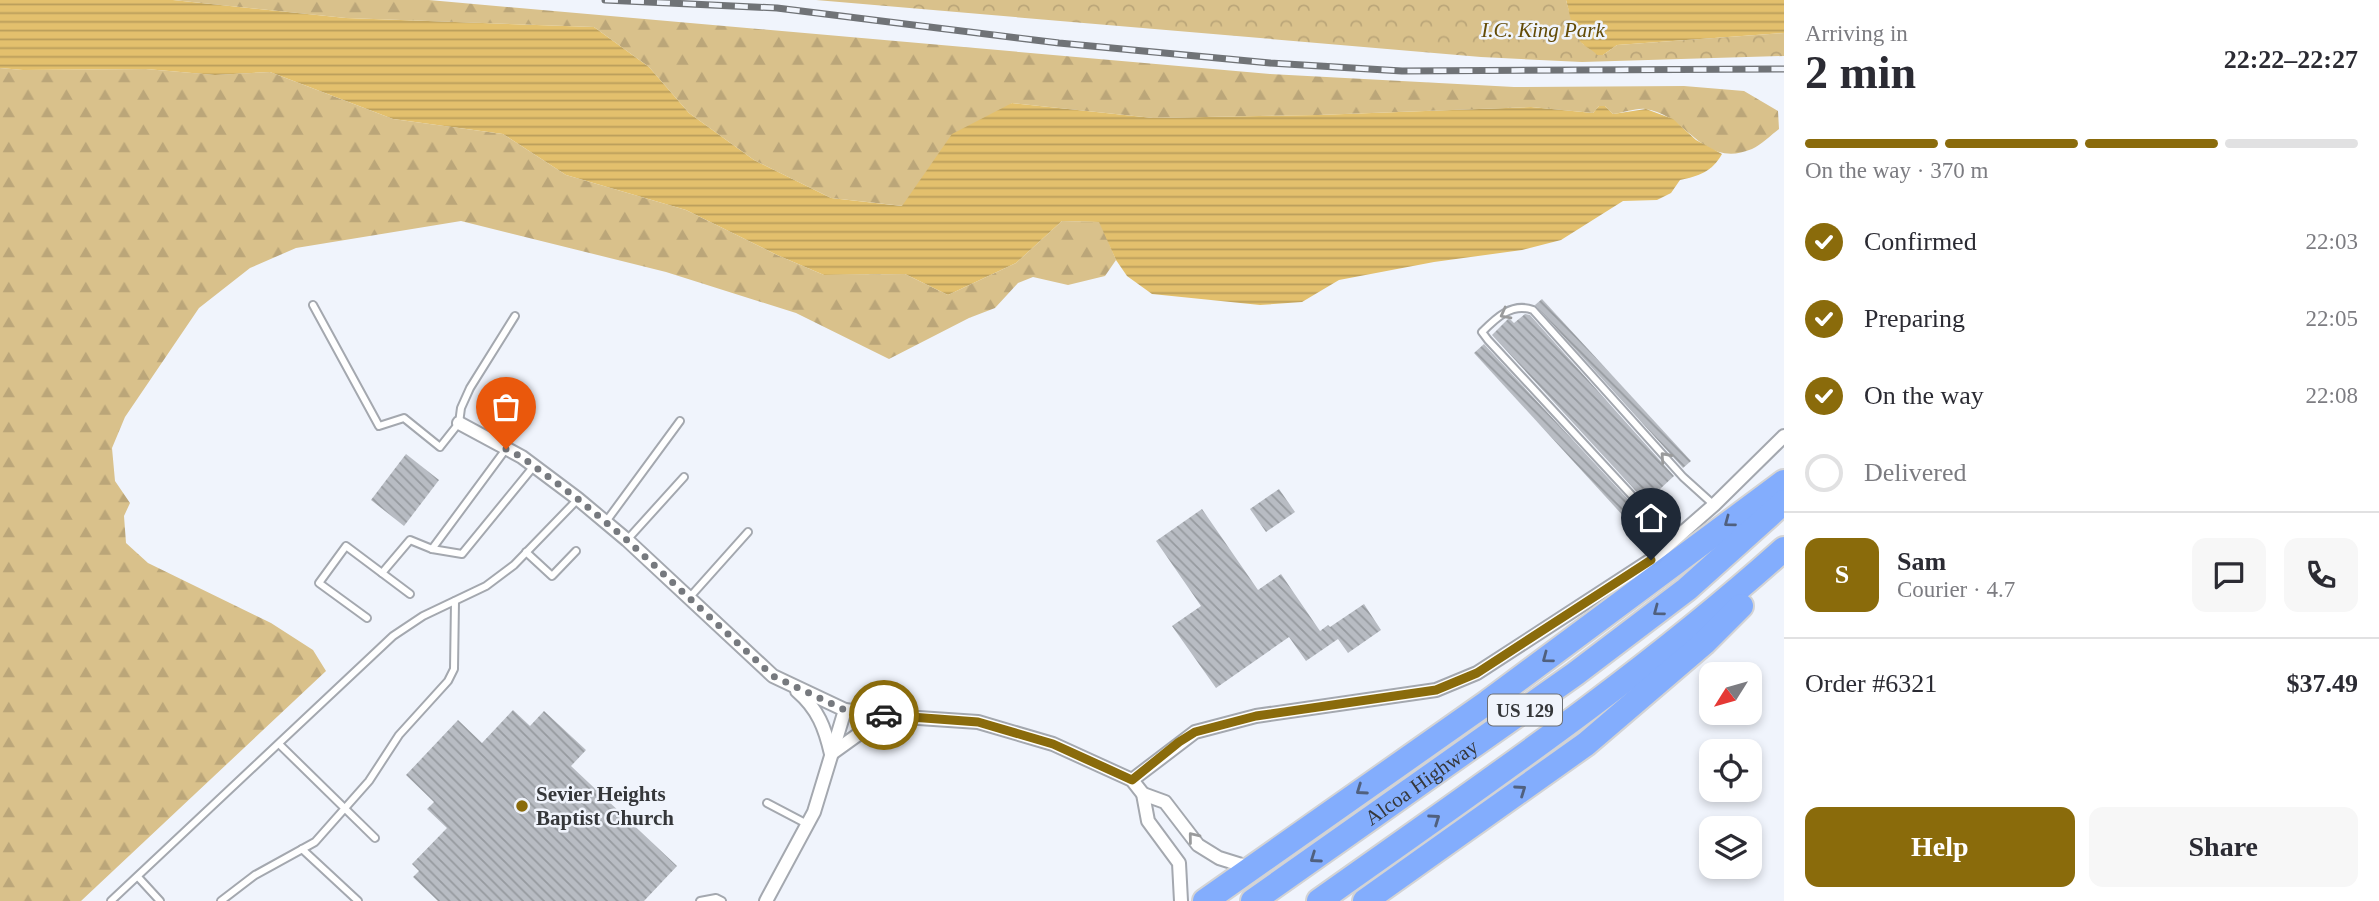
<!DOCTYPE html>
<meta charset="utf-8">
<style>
:root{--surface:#fff;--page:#f7f7f7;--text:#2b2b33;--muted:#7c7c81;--line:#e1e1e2;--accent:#8a6b0b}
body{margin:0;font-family:"Times New Roman",serif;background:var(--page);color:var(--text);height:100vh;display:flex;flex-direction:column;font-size:26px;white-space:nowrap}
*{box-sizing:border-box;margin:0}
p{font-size:23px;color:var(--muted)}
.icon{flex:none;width:38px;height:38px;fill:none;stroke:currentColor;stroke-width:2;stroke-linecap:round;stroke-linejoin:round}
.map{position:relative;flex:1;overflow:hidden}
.side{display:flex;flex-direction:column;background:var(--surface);width:595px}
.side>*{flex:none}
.needle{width:46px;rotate:233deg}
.tools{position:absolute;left:1699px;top:662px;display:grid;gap:14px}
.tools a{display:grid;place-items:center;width:63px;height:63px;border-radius:14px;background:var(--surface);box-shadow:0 4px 10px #0003;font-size:35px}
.pin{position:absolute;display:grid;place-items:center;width:60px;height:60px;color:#fff;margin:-72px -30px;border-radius:50% 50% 50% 0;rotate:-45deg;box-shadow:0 0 7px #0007}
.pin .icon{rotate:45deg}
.courier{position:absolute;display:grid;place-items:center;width:70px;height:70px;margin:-35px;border:5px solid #8a6b0b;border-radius:50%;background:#fff;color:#222;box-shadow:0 2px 9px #0007}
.headline em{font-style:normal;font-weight:700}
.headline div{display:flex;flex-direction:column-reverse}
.headline{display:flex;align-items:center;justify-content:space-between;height:119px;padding:0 21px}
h1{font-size:46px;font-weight:700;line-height:52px}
.bar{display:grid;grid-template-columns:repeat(4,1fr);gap:10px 7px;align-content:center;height:84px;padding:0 21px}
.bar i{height:9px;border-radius:5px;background:var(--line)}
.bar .selected{background:var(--accent)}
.bar p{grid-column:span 4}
.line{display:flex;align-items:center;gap:18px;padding:0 21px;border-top:2px solid var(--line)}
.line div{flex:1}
.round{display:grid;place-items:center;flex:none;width:74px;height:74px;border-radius:14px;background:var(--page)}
ol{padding:0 21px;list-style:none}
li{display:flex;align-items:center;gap:21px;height:77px}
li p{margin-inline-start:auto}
li .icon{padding:7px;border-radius:50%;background:var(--accent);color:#fff;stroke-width:4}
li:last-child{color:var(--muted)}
li i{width:38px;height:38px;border:4px solid var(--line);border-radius:50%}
.action{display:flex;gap:14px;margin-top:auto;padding:14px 21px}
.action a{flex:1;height:80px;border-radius:14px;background:var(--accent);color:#fff;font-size:28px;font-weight:700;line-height:80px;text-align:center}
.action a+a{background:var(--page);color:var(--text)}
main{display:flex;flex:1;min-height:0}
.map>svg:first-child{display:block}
</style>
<main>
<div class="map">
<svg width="1784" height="901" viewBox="0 0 1784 901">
<defs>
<pattern id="forest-firs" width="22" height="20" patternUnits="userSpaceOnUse" patternTransform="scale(1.75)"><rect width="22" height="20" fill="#d9c18b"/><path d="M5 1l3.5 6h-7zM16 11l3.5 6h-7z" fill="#bba679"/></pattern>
<pattern id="park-crowns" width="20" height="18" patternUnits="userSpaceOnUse" patternTransform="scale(1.75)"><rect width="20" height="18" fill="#d9c18b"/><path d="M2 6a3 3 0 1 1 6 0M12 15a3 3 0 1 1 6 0" fill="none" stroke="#bba679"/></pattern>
<pattern id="water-rules" width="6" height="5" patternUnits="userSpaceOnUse" patternTransform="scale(1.75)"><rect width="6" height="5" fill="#e3c06d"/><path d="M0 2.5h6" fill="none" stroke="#b99d5b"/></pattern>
<pattern id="building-back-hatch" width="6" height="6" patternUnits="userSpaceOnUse" patternTransform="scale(1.75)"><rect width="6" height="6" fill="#b8bcc3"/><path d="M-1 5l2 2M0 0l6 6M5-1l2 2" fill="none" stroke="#969a9f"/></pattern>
</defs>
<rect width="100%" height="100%" fill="#f0f4fc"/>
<!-- forest -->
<g fill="url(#forest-firs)">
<path d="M 173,0 L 429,0 L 1270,74 L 1514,87 L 1684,86 L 1744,91 L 1778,111 L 1779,129 C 1771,135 1761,145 1752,149 C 1702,170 1688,114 1645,109 C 1636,108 1623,113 1613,114 L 1605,106 L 1599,106 L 1593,113 L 1531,107 L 1318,115 L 1153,118 L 1012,103 L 920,182 L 903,206 L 831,198 L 754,160 L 689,113 L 649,67 L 594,27 L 346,18 Z"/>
<polygon points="0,68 23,70 146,69 215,75 270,72 393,119 503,134 566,175 686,210 777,255 824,275 905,274 948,295 1016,263 1062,221 1100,222 1116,260 1105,276 1068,285 1033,277 1018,283 995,308 969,318 889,359 796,313 666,272 461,221 296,248 250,268 199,308 125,417 112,448 115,481 130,503 124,516 126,543 148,563 271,623 313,650 326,671 81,901 0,901"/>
</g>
<!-- park -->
<polygon fill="url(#park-crowns)" points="816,0 1566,0 1575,32 1583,44 1603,55 1617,45 1784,33 1784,56 1582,62 1481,57"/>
<!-- water -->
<g fill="url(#water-rules)">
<path d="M 0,0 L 173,0 L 346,18 L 594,27 L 649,67 L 689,113 L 754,160 L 831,198 L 902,206 L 952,134 L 1012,103 L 1153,118 L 1318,115 L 1531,107 L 1593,113 L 1599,106 L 1605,106 L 1613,114 L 1646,109 L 1673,119 L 1696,140 L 1722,154 C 1712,172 1699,176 1680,180 L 1671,193 L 1657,200 L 1623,201 L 1561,240 L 1522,250 L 1434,262 L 1339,280 L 1302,302 L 1260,305 L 1152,294 L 1127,276 L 1116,260 L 1099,222 L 1062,221 L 1016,263 L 948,295 L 905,274 L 824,275 L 777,255 L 686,210 L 566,175 L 503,134 L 393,119 L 270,72 L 215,75 L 146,69 L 23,70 L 0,68 Z"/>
<path d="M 1566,0 L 1784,0 L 1784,33 L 1617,45 L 1603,55 L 1597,55 C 1592,49 1588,49 1583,44 C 1572,35 1570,13 1566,0 Z"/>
</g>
<!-- building -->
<g fill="url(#building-back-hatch)">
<polygon points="1542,299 1691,461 1683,468 1535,305"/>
<polygon points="1525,314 1530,315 1674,476 1646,502 1492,335 1509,318 1514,323"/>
<polygon points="1484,344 1637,509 1626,519 1474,353"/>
<polygon points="406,454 439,480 404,526 371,500"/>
<polygon points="1279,489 1295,512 1266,532 1250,509"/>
<polygon points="1202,509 1258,590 1281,574 1320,631 1328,625 1330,627 1364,604 1381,630 1348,653 1338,639 1306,661 1289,637 1216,688 1172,626 1201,606 1156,541"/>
<polygon points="513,710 530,726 544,711 586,750 571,766 677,866 644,901 438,901 413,877 419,871 412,864 447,828 427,809 434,802 406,775 458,720 482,743"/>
</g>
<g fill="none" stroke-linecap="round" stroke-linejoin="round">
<!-- service casing -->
<g stroke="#a4a8af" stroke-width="10">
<g id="service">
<polyline points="313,305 379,426 404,418 440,447 459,423 461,408 470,388 515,316"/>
<polyline points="605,523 680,421"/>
<polyline points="627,540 684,477"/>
<path d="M 1674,541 L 1488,340 L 1482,332 C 1496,318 1512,302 1533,310 L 1683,477 L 1714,505"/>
<polyline points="432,549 506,449"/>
<polyline points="526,552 552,576 576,551"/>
<polyline points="382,573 410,540 432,549 462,554 534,466"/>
<polyline points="689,598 748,532"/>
<polyline points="367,618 319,583 346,546 410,594"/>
<polyline points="279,744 375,838"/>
<polyline points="767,803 807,824"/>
<polyline points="302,849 358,901"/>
<polyline points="138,877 160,901"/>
<polyline points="111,901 393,636 423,616 486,586 514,565 578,499"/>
<polyline points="221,901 255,875 315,842 369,781 399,735 448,681 454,669 455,601"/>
<polyline points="700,901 716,898 722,901"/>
</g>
</g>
<!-- minor casing -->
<g stroke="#a4a8af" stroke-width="16">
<g id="minor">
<polyline points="459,423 522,457 578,499 627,540 773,676 845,710 904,717 978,722 1053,744 1132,780 1143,794 1148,821 1179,863 1181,901"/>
<path d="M 797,691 C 818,709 825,728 831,754 L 863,731 L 897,719"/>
<polyline points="1132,780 1195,732 1256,716 1436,690 1477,673 1651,560 1714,505 1784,436"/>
<polyline points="1143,794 1165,802 1198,845 1219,858 1251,868"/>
<polyline points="766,901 814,812 845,710"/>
</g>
</g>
<!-- motorway casing -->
<g stroke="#d3d3d4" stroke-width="28">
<g id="motorway">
<polyline points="1205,901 1488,702 1784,482"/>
<path id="s1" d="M 1253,901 L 1575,674 L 1687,589 L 1784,502"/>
<path d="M 1319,901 C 1478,788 1639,679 1784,549"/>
<polyline points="1365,901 1586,744 1704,643 1741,606"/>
</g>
</g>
<!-- service -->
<use href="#service" stroke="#fff" stroke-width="6"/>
<!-- minor -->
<use href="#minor" stroke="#fff" stroke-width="12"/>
<!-- motorway -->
<use href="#motorway" stroke="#83adfd" stroke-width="24"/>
<!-- rail casing -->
<g stroke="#707377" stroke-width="7">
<polyline id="rail" points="605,0 777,8 1059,43 1270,63 1402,71 1784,69"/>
</g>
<!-- rail -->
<use href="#rail" stroke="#f0f4fc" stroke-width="4.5" stroke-dasharray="13" stroke-linecap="butt"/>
</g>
<!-- one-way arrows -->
<defs><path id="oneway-chevron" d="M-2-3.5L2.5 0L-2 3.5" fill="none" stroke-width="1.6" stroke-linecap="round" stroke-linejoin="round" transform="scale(1.75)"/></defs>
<g stroke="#9a9b9c">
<use href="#oneway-chevron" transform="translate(1505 314) rotate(152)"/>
<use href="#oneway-chevron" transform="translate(1665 457) rotate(-132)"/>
<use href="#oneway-chevron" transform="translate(1193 837) rotate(-129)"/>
</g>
<g stroke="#50607e">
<use href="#oneway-chevron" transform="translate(1729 522) rotate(143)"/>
<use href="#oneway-chevron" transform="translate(1658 611) rotate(143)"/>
<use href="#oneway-chevron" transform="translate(1547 658) rotate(143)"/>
<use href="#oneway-chevron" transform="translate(1361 790) rotate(145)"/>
<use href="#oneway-chevron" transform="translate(1521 790) rotate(-35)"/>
<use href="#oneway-chevron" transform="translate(1435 819) rotate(-35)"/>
<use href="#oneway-chevron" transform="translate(1315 858) rotate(145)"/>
</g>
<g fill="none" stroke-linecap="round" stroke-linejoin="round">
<!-- done -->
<polyline stroke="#76797e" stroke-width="7" stroke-dasharray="0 12.6" points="506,449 522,457 578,499 627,540 773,676 845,710 884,715"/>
<!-- route -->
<polyline stroke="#8a6b0b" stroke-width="9" points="884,715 978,722 1053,744 1132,780 1179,742 1195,732 1256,716 1436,690 1477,673 1651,560"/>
</g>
<!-- markers -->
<circle fill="#8a6b0b" stroke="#f0f4fc" stroke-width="2.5" cx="522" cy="806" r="7"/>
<g text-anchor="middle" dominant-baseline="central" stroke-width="5" stroke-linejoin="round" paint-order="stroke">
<!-- shield labels -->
<rect fill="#f0f4fc" stroke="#6d7074" stroke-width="2" x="1488" y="694.5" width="74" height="31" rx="5"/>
<g font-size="19" font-weight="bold" fill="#35373a">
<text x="1525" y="710">US 129</text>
</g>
<!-- park labels -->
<g font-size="21" font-style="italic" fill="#634b07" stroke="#f0f4fc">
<text x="1543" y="30">I.C. King Park</text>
</g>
<!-- street labels -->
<g font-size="21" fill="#35373a" stroke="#f0f4fc">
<text stroke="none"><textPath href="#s1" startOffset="206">Alcoa Highway</textPath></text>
</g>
<!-- poi labels -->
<g font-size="21" font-weight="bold" fill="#35373a" stroke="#f0f4fc" text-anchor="start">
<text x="536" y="794">Sevier Heights<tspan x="536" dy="24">Baptist Church</tspan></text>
</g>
</g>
</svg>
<div class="tools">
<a><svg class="needle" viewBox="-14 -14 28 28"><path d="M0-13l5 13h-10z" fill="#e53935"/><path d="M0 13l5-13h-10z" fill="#7c7c81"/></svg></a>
<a><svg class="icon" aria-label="locate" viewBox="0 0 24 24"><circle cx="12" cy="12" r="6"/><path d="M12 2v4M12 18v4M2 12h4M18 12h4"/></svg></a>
<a><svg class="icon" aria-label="layers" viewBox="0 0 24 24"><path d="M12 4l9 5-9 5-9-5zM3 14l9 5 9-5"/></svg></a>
</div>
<div class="pin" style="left:506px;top:449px;background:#ea580c"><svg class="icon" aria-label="bag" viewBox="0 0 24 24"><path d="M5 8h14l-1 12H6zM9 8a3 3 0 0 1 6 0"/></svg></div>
<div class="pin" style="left:1651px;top:560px;background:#1f2937"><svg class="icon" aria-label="home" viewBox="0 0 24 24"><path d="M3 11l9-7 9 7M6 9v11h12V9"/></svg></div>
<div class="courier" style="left:884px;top:715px"><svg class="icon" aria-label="car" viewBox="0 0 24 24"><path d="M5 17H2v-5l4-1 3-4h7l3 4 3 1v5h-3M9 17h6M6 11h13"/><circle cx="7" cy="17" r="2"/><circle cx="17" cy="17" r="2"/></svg></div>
</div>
<section class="side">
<div class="headline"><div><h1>2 min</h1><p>Arriving in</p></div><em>22:22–22:27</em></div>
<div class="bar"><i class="selected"></i><i class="selected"></i><i class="selected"></i><i></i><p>On the way · 370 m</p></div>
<ol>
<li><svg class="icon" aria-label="check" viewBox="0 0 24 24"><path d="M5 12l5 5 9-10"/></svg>Confirmed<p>22:03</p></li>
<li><svg class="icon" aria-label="check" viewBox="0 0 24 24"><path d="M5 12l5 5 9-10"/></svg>Preparing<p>22:05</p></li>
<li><svg class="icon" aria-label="check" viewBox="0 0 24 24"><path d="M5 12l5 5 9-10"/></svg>On the way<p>22:08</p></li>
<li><i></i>Delivered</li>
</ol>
<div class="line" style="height:126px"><b class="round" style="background:var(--accent);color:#fff">S</b><div><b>Sam</b><p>Courier · 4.7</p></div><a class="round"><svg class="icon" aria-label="chat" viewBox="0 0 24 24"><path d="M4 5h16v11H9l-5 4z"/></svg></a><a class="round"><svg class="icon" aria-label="phone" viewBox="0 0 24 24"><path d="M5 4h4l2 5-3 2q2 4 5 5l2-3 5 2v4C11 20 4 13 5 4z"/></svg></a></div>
<div class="line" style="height:91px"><div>Order #6321</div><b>$37.49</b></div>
<div class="action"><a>Help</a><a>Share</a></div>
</section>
</main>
